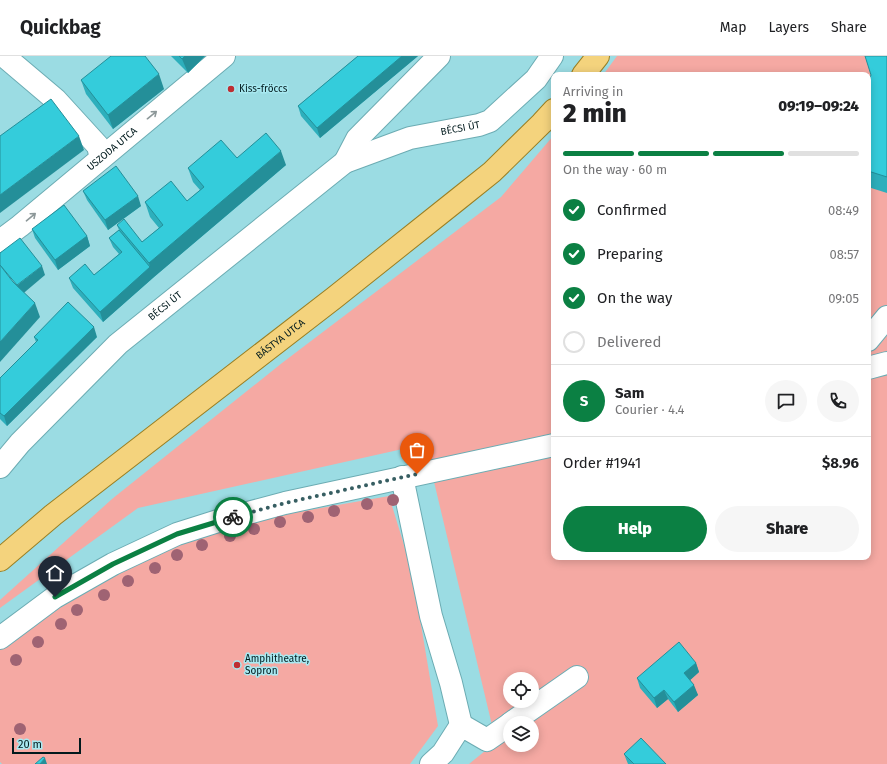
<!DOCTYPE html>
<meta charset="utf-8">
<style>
:root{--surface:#fff;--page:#f6f6f6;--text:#202124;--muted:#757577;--line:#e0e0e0;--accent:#0b8043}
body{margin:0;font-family:"Fira Sans",sans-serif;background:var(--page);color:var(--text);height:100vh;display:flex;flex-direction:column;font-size:15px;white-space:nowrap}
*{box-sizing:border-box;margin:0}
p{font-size:13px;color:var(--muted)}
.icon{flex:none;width:22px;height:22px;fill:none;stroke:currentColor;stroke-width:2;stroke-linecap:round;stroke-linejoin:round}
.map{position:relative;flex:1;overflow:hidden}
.side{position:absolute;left:551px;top:16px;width:320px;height:488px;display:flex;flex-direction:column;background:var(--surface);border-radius:8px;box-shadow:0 2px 10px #0003}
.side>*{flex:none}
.buttons{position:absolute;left:503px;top:616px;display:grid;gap:8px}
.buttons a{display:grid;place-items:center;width:36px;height:36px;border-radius:50%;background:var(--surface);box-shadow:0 2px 10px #0003;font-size:20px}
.scale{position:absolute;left:12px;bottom:10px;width:69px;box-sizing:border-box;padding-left:4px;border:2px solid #011a1d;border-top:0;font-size:11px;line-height:14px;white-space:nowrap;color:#011a1d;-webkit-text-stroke:3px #a8e9f1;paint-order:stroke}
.pin{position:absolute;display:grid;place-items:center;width:34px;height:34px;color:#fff;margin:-41px -17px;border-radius:50% 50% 50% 0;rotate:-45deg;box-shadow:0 0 4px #0007}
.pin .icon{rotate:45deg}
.courier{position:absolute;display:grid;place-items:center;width:40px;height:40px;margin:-20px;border:3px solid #0b8043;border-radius:50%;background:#fff;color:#222;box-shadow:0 1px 5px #0007}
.overview em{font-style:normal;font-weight:800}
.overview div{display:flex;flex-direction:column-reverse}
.overview{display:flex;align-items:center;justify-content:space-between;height:68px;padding:0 12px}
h1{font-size:26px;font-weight:800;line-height:30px}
.bar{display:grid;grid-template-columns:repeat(4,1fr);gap:6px 4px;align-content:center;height:48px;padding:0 12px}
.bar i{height:5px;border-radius:3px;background:var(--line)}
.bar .selected{background:var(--accent)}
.bar p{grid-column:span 4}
.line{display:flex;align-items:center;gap:10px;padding:0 12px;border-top:1px solid var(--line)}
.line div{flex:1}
.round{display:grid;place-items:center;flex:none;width:42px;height:42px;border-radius:21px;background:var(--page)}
ol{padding:0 12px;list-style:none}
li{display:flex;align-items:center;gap:12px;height:44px}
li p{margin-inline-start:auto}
li .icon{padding:4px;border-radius:50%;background:var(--accent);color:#fff;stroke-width:4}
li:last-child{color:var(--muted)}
li i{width:22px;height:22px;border:2px solid var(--line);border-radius:50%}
.cta{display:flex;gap:8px;margin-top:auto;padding:8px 12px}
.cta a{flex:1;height:46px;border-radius:24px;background:var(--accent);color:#fff;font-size:16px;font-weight:800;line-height:46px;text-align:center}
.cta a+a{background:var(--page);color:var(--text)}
header{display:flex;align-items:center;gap:24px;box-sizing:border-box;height:56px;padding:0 20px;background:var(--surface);border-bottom:1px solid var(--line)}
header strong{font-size:19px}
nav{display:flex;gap:22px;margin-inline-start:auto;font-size:14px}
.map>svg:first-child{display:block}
</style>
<header>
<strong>Quickbag</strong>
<nav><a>Map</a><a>Layers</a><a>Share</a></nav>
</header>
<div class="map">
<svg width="887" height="708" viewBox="0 0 887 708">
<rect width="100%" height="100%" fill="#9bdce3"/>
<!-- green -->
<g fill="#f5a9a3" fill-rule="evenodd">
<path d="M 617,0 L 887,0 L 887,708 L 469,708 L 496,686 L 425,388 L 138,452 L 0,552 L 0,544 L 112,443 L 282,307 L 501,141 L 554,79 L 554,501 L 868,501 L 868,19 L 603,19 ZM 510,623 L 532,623 L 532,645 L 510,645 ZM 510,667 L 532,667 L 532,689 L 510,689 Z"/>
<polygon points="389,440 412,515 438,670 410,708 2,708 0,706 0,592 12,582 108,518 224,469"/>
</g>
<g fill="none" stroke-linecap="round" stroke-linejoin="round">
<!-- minor casing -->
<g stroke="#6cacb3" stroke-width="24">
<g id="minor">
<polyline points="4,0 56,44 98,90 101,102"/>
<polyline points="345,106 357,83 439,0"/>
<path id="s1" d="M 0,185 L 20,170 L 224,0"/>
<polyline points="868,284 887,261"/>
<polyline points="868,312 887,307"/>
<path id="s2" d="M 0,411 L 20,387 L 118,288 L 345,106 L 410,82 L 479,69 L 490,65 L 536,23 L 552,0"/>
<polyline points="402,421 431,560 451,627 461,669"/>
<polyline points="0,582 55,541 113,508 177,478 218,465 285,447 554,389"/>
<polyline points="511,667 577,621"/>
<polyline points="431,708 443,697 461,669 487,684 510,668"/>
</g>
</g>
<!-- major casing -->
<g stroke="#9a7f23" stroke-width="24">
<g id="major">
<polyline points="583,19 598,0"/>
<path id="s3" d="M 0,504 L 53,459 L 334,242 L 457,144 L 492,116 L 542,67 L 554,54"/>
</g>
</g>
<!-- minor -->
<use href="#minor" stroke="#fff" stroke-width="22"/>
<!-- major -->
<use href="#major" stroke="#f4d37d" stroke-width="22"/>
</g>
<!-- trees -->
<g fill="#9f6373">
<circle cx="393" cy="444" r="6"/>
<circle cx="367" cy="448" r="6"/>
<circle cx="334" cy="455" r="6"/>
<circle cx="308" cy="461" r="6"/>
<circle cx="280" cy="466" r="6"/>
<circle cx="254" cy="473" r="6"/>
<circle cx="230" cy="480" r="6"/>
<circle cx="202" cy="489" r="6"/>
<circle cx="177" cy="499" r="6"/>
<circle cx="155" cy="512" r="6"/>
<circle cx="128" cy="525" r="6"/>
<circle cx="104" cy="539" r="6"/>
<circle cx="77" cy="554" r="6"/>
<circle cx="61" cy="568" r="6"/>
<circle cx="38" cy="586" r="6"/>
<circle cx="16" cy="604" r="6"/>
<circle cx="20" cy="673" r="6"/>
</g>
<!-- wall -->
<g fill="#2dafbc">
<polygon points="171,0 205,0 188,17"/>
<polygon points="358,0 418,0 320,82 301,60 298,50"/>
<polygon points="887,0 887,137 868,131 868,28 871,19"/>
<polygon points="81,24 164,33 113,73 86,38"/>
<polygon points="237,102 286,109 154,221 103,266 73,232 69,222 94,219 119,198 113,191 109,182 119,174 117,169 142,186 159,172 150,161 145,146 187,145 200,134 193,126 188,112"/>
<polygon points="83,135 141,150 108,174 87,144"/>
<polygon points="32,173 87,180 90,190 58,214 35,182"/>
<polygon points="34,281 97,281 7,370 0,363 0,322 36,286"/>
<polygon points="696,607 699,616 690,624 698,639 678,656 668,643 657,652 640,632 637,622"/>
<polygon points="624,698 666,708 628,708"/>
</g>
<!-- shaded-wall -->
<g fill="#248f99">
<polygon points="185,0 205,0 188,17 182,3"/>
<polygon points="402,0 418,0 320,82 317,72"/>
<polygon points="159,18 164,33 113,73 108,59"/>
<polygon points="79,80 84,94 0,157 0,139"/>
<polygon points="281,95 286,109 154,221 103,266 100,256 150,211 149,207"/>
<polygon points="138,140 141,150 108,174 105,164"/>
<polygon points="87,180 90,190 58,214 55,204"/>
<polygon points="42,210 45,219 19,241 15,231"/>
<polygon points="35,247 40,261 0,306 0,286"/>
<polygon points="94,271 97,281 7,370 4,360"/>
<polygon points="696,607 699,616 687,627 684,617"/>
<polygon points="694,629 698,639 678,656 674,646"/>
<polygon points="664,634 668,643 657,652 654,642"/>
<polygon points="45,702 47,708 40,708"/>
</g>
<!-- building -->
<g fill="#34ccdb" stroke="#248f99">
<polygon points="111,0 145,0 159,18 108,59 81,24"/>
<polygon points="179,0 185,0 182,3"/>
<polygon points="358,0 402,0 317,72 298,50"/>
<polygon points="865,0 887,0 887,121 868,115 868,28 871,19"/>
<polygon points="51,43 79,80 0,139 0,80"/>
<polygon points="266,77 281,95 149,207 117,169 124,163 142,186 163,169 145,146 171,125 187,145 204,131 188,112 221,84 237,102"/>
<polygon points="116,110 138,140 105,164 83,135"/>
<polygon points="64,149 87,180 55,204 32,173"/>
<polygon points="119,174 150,211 100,256 69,222 85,208 94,219 122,196 109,182"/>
<polygon points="20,182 42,210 17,229 0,209 0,197"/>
<polygon points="0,209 13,226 35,247 0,286"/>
<polygon points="68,246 94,271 4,360 0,357 0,322 38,284 34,281"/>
<polygon points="679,586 696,607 684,617 694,629 674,646 664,634 654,642 637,622"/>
<polygon points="641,682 666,708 634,708 624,698"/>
<polygon points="43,701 45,702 40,708 35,708"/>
</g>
<!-- one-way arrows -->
<defs><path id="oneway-shaft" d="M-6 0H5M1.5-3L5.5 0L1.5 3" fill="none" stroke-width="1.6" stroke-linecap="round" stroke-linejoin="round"/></defs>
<g stroke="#8d9899">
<use href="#oneway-shaft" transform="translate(152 59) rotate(-39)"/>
<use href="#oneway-shaft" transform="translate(31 161) rotate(-40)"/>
</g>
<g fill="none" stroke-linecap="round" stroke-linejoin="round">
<!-- done -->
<polyline stroke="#375e62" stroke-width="4" stroke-dasharray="0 7.2" points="233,461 285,447 417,418"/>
<!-- route -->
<polyline stroke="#0b8043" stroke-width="5" points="55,541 113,508 177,478 233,461"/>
</g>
<!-- markers -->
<g fill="#be2e32" stroke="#a8e9f1" stroke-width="1.5">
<circle cx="231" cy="33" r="4"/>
<circle cx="237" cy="609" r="4"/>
</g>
<g text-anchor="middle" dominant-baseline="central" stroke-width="3" stroke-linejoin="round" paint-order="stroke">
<!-- poi labels -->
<g font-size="10" fill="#011a1d" stroke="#a8e9f1" text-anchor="start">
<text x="239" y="33">Kiss-fröccs</text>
<text x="245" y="603">Amphitheatre,<tspan x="245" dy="12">Sopron</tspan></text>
</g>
<!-- street labels -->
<g font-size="10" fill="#011a1d" stroke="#a8e9f1">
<text stroke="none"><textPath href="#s2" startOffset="582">BÉCSI ÚT</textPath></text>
<text stroke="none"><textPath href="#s1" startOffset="145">USZODA UTCA</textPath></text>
<text stroke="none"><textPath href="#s2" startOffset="231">BÉCSI ÚT</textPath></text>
<text stroke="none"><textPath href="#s3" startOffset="357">BÁSTYA UTCA</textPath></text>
</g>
</g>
</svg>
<div class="buttons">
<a><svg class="icon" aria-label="locate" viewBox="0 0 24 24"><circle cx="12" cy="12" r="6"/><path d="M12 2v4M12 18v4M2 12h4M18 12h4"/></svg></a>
<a><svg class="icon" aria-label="layers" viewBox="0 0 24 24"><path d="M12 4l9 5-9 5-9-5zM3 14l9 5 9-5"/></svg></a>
</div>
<div class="scale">20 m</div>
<div class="pin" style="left:417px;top:418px;background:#ea580c"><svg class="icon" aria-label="bag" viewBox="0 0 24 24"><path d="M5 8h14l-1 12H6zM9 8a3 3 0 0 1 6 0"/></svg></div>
<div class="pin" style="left:55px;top:541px;background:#1f2937"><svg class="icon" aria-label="home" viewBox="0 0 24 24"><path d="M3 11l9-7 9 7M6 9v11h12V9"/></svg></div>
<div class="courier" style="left:233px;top:461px"><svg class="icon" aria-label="bike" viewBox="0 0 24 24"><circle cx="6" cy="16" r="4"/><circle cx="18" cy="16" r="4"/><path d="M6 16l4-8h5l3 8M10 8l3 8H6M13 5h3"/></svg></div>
<section class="side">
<div class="overview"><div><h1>2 min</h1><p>Arriving in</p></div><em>09:19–09:24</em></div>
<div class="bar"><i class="selected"></i><i class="selected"></i><i class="selected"></i><i></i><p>On the way · 60 m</p></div>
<ol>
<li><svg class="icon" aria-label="check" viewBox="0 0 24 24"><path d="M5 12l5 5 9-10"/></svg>Confirmed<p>08:49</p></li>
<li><svg class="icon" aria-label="check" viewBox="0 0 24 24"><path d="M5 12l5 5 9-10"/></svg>Preparing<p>08:57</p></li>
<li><svg class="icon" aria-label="check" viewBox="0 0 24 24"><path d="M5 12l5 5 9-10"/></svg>On the way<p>09:05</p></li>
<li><i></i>Delivered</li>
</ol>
<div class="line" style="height:72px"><b class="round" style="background:var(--accent);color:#fff">S</b><div><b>Sam</b><p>Courier · 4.4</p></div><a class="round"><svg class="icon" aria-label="chat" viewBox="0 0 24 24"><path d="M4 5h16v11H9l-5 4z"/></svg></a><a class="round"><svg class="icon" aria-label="phone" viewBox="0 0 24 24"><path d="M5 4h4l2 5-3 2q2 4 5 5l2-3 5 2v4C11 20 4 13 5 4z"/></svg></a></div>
<div class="line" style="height:52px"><div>Order #1941</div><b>$8.96</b></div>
<div class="cta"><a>Help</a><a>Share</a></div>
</section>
</div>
